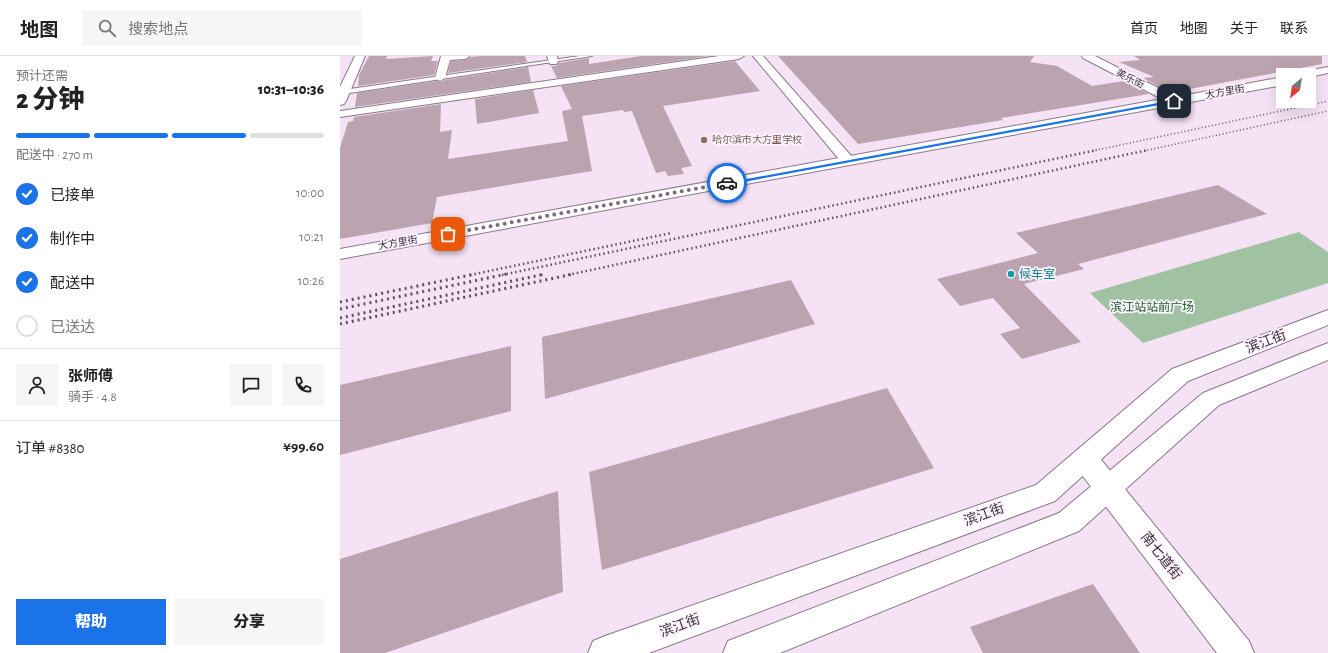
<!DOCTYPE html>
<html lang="zh">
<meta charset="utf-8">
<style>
:root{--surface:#fff;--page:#f6f6f6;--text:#222;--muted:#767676;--line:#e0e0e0;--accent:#1a73e8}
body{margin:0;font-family:"Alegreya Sans","Noto Sans SC",sans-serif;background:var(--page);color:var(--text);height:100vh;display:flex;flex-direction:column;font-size:15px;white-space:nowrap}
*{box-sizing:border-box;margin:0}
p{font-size:13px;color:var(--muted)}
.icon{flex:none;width:22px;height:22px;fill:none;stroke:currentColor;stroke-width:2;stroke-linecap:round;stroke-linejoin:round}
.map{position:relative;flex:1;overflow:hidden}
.sheet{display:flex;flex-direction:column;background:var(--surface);width:340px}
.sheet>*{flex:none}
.needle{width:26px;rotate:210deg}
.buttons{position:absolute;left:936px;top:12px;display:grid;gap:8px}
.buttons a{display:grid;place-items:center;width:40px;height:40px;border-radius:0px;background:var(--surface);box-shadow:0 4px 16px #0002;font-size:20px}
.pin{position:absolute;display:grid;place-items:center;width:34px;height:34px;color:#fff;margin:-17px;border-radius:8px;box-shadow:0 2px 6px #0006}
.courier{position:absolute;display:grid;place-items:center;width:40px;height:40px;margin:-20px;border:3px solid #1a73e8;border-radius:50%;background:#fff;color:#222;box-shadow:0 1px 5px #0007}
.headline em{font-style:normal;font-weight:800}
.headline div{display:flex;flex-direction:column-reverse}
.headline{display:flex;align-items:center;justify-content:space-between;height:68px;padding:0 16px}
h1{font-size:26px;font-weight:800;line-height:30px}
.bar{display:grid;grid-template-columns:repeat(4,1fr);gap:6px 4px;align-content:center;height:48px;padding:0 16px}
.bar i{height:5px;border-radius:3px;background:var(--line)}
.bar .on{background:var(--accent)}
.bar p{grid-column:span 4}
.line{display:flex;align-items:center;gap:10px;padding:0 16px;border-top:1px solid var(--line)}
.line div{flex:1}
.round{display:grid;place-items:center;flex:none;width:42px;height:42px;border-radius:0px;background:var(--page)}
ol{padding:0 16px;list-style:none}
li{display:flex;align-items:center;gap:12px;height:44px}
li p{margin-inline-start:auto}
li .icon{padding:4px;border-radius:50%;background:var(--accent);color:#fff;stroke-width:4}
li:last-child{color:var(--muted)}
li i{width:22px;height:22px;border:2px solid var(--line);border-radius:50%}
.button{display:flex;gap:8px;margin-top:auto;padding:8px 16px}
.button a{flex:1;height:46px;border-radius:0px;background:var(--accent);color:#fff;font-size:16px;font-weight:800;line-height:46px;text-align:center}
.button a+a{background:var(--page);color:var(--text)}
header{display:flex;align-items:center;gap:24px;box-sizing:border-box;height:56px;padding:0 20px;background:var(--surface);border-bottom:1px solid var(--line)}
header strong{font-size:19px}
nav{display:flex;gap:22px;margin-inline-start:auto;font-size:14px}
.search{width:280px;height:36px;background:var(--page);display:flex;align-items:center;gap:10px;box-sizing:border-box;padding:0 14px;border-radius:0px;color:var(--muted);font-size:15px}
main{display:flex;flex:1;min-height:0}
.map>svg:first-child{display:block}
</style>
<header>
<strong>地图</strong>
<div class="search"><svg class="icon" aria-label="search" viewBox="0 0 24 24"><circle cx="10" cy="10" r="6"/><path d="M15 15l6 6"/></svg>搜索地点</div>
<nav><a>首页</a><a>地图</a><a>关于</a><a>联系</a></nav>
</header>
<main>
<section class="sheet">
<div class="headline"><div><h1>2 分钟</h1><p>预计还需</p></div><em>10:31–10:36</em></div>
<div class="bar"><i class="on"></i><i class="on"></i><i class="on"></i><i></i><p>配送中 · 270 m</p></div>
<ol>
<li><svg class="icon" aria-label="check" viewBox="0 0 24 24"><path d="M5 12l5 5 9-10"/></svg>已接单<p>10:00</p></li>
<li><svg class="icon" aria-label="check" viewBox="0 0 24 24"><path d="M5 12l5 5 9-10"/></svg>制作中<p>10:21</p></li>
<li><svg class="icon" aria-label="check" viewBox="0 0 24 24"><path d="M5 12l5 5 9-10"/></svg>配送中<p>10:26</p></li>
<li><i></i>已送达</li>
</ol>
<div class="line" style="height:72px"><a class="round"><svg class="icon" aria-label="person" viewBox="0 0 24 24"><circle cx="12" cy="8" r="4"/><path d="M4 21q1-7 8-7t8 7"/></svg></a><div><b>张师傅</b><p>骑手 · 4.8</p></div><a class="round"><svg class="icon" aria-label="chat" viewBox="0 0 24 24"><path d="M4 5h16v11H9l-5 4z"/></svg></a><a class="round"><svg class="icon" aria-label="phone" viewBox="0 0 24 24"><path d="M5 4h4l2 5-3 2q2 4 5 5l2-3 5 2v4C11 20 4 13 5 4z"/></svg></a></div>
<div class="line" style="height:52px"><div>订单 #8380</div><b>¥99.60</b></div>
<div class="button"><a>帮助</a><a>分享</a></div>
</section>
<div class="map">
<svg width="988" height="597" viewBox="0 0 988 597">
<rect width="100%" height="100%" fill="#f5e2f5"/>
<!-- green -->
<polygon fill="#a0c2a2" points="959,176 988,196 988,227 803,287 750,237"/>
<!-- building -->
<g fill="#bba3af">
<polygon points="29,0 47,0 46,3 93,0 91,5 98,5 94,19 18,30 19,19"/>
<polygon points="140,0 185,0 187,6 108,17 111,5 125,4 131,1"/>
<polygon points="301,0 369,0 217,22 211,10 216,10 219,7 249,2 249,8"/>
<polygon points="438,0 694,0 690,6 717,10 752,30 784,25 809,38 661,62 663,64 518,88"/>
<polygon points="794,0 982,0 982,8 839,35 836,33 827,35 803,22 814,21 779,6 800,4"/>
<polygon points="395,5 420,35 323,50 352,110 341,112 344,118 328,120 325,115 316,117 292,55 284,56 283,54 242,60 252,115 97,141 92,167 0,183 0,92 8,66 13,65 14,61 101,48 100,76 112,74 108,103 228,85 222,55 232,53 221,30"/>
<polygon points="188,11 191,26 15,51 17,37 97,25 101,26 105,24"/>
<polygon points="193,34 199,57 137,68 135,43"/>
<polygon points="878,129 927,158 738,208 744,213 684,228 741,286 682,303 660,278 680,272 653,242 620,250 597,223 698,197 676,177"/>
<polygon points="451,224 475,268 205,343 202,281"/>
<polygon points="171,290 171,355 0,399 0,329"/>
<polygon points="547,332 594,412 262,514 249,416"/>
<polygon points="218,435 223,536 45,597 0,597 0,503"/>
<polygon points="753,528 800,597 643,597 630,571"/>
</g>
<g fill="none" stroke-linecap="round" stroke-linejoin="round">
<!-- lane casing -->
<g stroke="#897889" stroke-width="2">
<polygon id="lane" points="240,0 252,0 3,38 0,36 3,34"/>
</g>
<!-- street casing -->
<g stroke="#897889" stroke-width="2">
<g id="street">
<polygon points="101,0 130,0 125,3 110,4 105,22 100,25 95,22"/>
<polygon points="207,0 217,0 218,6 216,8 210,8"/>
<polygon points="379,0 404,0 399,3 0,61 0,55"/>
<polygon points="413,0 423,0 513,102 514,105 513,108 503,108"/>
</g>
</g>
<!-- secondary casing -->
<g stroke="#897889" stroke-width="2">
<g id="secondary">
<polygon points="742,0 755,0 836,41 943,21 943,29 0,203 0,193 822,43 743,2"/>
<polygon points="988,11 988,17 969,21 969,19 954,19 956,17"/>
<polygon points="745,392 754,395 909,585 914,597 877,597 736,411 732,403 736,395"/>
</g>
</g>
<!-- primary casing -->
<g stroke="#897889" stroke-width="2">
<g id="primary">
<polygon points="15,0 25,0 6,45 4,48 0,49 0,31"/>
<polygon points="988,254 988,269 848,325 715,445 309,597 248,597 253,585 265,580 696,429 832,313"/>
<polygon points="988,287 988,304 879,349 739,475 440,597 383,597 388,585 719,457 863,337"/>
</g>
</g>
<!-- lane -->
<use href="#lane" fill="#fff" fill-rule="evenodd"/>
<!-- street -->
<use href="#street" fill="#fff" fill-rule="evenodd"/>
<!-- secondary -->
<use href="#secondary" fill="#fff" fill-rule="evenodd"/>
<!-- primary -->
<use href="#primary" fill="#fff" fill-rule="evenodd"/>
<!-- rail-far2 -->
<g stroke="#5c525c" stroke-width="1.5" stroke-dasharray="1 2.5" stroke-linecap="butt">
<polyline points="752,95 988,45"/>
<polyline points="804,95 988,55"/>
</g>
<!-- rail-far1 -->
<g stroke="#5c525c" stroke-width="2.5" stroke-dasharray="1.5 3" stroke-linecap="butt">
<polyline points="130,219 331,177"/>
<polyline points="162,219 757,94"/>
<polyline points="201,219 205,218"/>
<polyline points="228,219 808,94"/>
</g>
<!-- rail -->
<g stroke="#5c525c" stroke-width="3" stroke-dasharray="2 4" stroke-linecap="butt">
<polyline points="0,246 135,218"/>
<polyline points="0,253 167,218"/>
<polyline points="0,262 205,218"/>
<polyline points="0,268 233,218"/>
</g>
</g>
<!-- route -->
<polygon fill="#1a73e8" points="834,44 835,46 387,129 385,127"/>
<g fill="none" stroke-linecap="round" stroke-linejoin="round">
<!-- done -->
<polyline stroke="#7a6e7a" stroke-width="4" stroke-dasharray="0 7.2" points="108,178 387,127"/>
</g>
<!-- markers -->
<circle fill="#8d6e63" stroke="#fef2fe" stroke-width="1.5" cx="364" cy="84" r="4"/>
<circle fill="#0f9aa8" stroke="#fef2fe" stroke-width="1.5" cx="671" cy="218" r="4"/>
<g text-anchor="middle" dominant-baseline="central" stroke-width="3.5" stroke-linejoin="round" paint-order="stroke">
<!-- far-street labels -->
<g font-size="10" fill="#372f37" stroke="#fef2fe">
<text transform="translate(790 23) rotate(27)">美乐街</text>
<text transform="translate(885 36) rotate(-10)">大方里街</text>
<text transform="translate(58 187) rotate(-10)">大方里街</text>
</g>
<!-- far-education labels -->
<g font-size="10" fill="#785e54" stroke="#fef2fe" text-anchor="start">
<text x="372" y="84">哈尔滨市大方里学校</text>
</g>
<!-- culture labels -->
<g font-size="12" fill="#0d838f" stroke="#fef2fe" text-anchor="start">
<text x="679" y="218">候车室</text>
</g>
<!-- park labels -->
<g font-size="12" fill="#146426" stroke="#fef2fe">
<text x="812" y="251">滨江站站前广场</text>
</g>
<!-- near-street labels -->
<g font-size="14" fill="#372f37" stroke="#fef2fe">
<text transform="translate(926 286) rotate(-21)">滨江街</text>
<text transform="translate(644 459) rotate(-20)">滨江街</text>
<text transform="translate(821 500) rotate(52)">南七道街</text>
<text transform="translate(340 570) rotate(-20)">滨江街</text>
</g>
</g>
</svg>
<div class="buttons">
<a><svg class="needle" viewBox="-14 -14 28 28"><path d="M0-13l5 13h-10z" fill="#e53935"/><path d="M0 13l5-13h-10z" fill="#767676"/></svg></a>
</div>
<div class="pin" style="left:108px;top:178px;background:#ea580c"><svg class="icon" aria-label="bag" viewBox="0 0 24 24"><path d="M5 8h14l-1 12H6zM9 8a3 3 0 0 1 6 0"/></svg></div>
<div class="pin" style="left:834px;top:45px;background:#1f2937"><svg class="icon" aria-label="home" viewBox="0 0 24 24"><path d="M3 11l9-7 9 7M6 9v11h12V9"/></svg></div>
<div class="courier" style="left:387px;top:127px"><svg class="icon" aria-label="car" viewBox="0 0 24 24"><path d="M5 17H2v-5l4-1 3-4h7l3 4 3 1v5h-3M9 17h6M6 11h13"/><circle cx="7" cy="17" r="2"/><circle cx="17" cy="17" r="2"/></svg></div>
</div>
</main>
